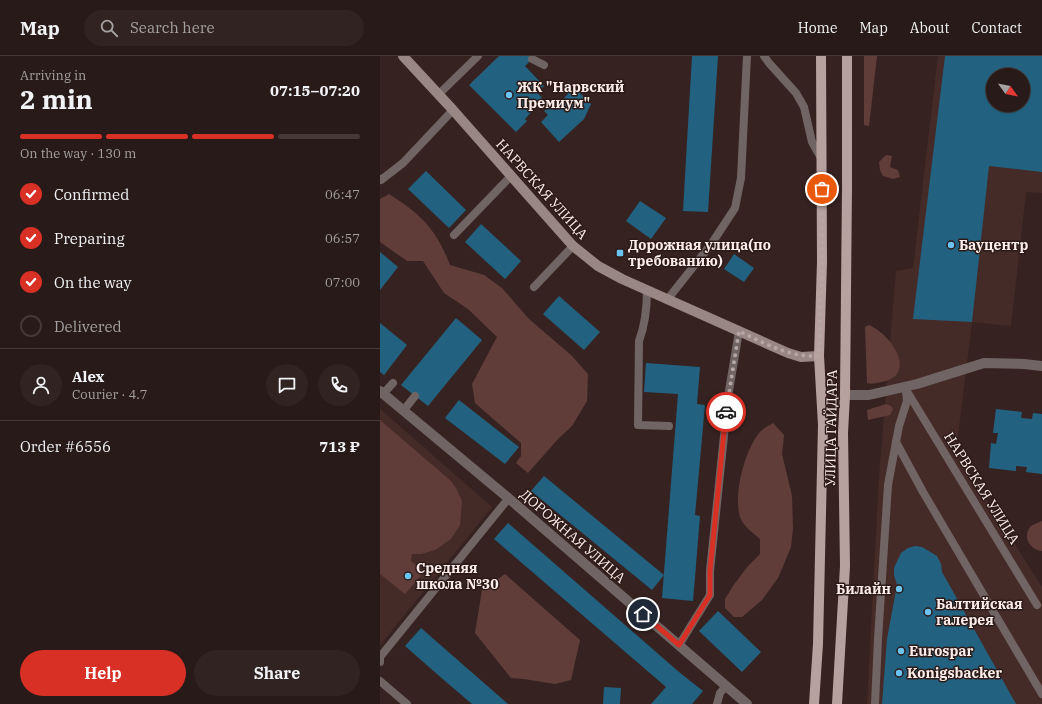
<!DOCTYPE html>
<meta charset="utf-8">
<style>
:root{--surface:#281a19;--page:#302322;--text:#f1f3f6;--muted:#a5a1a2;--line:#443838;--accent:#d93025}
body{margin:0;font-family:"IBM Plex Serif",serif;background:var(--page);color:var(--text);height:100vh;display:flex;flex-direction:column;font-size:15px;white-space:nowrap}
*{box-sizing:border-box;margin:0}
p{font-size:13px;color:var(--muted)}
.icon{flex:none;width:22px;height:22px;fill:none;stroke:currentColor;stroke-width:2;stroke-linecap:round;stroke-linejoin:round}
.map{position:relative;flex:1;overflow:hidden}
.side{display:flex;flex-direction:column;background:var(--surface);width:380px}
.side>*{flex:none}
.needle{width:26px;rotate:123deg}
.controls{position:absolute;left:606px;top:12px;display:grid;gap:8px}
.controls a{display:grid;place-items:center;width:44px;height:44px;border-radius:50%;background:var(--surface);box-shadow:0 1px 3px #0004,0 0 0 1px var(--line);font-size:20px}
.pin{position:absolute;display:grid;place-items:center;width:34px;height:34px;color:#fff;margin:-17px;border:2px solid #fff;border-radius:50%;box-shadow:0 1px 4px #0007}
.courier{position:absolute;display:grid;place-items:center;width:40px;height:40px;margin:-20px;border:3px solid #d93025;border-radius:50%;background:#fff;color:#222;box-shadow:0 1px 5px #0007}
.summary em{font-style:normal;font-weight:800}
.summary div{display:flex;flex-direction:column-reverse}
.summary{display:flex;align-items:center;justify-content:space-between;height:68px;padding:0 20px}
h1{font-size:26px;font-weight:800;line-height:30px}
.bar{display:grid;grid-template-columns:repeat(4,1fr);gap:6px 4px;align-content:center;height:48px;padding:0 20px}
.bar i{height:5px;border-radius:3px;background:var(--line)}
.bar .active{background:var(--accent)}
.bar p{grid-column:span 4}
.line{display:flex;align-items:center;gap:10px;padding:0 20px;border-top:1px solid var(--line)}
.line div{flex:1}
.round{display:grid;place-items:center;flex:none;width:42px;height:42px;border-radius:21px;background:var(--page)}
ol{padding:0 20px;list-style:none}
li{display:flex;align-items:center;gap:12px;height:44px}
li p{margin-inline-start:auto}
li .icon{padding:4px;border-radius:50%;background:var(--accent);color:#fff;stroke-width:4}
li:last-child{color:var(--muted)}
li i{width:22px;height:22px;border:2px solid var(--line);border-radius:50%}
.primary-button{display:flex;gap:8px;margin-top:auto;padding:8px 20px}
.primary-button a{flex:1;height:46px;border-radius:24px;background:var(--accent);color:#fff;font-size:16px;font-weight:800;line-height:46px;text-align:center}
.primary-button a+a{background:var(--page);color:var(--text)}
header{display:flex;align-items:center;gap:24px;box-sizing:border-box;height:56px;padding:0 20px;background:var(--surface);border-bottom:1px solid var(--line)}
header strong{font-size:19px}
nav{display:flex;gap:22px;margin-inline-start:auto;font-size:14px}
.search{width:280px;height:36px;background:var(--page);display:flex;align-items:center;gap:10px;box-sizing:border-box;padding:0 14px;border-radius:22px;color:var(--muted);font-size:15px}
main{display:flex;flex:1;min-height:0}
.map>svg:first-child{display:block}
</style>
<header>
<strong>Map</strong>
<div class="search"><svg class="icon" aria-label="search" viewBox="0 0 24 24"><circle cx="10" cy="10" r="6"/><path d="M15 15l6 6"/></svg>Search here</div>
<nav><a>Home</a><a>Map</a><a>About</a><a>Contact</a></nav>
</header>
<main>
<section class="side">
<div class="summary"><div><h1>2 min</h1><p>Arriving in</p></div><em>07:15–07:20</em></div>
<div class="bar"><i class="active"></i><i class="active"></i><i class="active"></i><i></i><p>On the way · 130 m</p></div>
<ol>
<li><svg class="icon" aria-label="check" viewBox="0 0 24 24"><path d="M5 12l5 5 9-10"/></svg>Confirmed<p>06:47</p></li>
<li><svg class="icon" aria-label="check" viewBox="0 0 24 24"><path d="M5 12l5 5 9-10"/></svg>Preparing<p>06:57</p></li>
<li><svg class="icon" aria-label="check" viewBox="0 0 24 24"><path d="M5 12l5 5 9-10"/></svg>On the way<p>07:00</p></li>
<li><i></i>Delivered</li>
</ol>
<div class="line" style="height:72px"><a class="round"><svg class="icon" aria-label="person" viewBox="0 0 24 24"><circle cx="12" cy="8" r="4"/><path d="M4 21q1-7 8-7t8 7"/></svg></a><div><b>Alex</b><p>Courier · 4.7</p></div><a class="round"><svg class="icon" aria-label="chat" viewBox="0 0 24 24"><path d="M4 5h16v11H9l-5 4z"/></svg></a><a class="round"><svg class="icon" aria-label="phone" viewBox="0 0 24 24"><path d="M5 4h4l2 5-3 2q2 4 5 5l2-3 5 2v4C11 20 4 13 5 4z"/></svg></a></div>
<div class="line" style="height:52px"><div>Order #6556</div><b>713 ₽</b></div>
<div class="primary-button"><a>Help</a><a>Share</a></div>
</section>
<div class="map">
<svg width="662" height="648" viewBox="0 0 662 648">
<rect width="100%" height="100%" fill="#362321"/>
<!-- built -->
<g fill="#452b28" fill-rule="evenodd">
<path d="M 558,0 L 662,0 L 662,137 L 646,136 L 631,270 L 592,266 L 576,396 L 662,531 L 662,648 L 487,648 L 499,421 L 516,215 L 533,212 ZM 613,19 L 643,19 L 643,49 L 613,49 Z"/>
<polygon points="0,353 112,451 0,589"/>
</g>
<!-- green -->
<g fill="#613d39">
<polygon points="484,0 497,0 489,70 484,69"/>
<polygon points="506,99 512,100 510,111 518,114 520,121 513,123 503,120 500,114 499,106"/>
<path d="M 9,138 C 41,158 56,173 70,209 L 104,219 L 122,232 L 149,263 L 191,299 L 208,318 L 207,345 L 192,370 L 178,383 L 148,417 L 136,407 L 141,400 L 141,387 L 95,347 L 92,328 L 117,281 L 88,253 L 64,237 L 43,205 L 27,205 L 0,186 L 0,143 Z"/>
<path d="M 489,269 C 493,271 497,273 500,276 C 515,287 533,317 506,325 C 500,326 493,329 487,327 L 485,271 Z"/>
<polygon points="506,348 511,350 513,353 510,359 488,364 487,354"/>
<polygon points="0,364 71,425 76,432 82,445 80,469 71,483 55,494 41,498 32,498 31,505 44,516 25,538 0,518"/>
<path d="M 393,367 L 404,379 L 402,398 L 412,440 L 413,472 L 411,491 L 398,522 L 382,544 L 362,561 L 354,561 L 345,552 L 345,543 L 353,530 L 368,510 L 380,498 L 380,483 C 373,477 363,470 360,461 C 353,439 365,393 380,376 C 383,372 389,370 393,367 Z"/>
<path d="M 662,465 L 662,495 C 651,494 642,482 650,471 C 653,468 658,467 662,465 Z"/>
<polygon points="125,518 200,584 191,624 175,628 144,623 131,622 95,577 102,534"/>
</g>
<!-- building -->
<g fill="#226280" fill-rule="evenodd">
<polygon points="119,0 155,0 145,10 164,30 157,36 162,42 151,52 153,54 145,63 147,65 136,76 89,29"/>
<polygon points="312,0 338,0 328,156 303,155"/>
<path d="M 565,0 L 662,0 L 662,116 L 609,110 L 592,266 L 533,263 ZM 613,19 L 643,19 L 643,49 L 613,49 Z"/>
<polygon points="189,26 211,48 204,63 179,86 161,66 168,59 164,55 171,49 174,52 188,38 183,32"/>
<polygon points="46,115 86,154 69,172 28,133"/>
<polygon points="260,145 286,162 271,183 246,165"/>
<polygon points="101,168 141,205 125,223 85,186"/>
<polygon points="0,196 18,211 0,234"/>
<polygon points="354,198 374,212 364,226 344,213"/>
<polygon points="179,240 220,276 204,294 163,258"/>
<polygon points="76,262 102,284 48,350 21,329"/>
<polygon points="0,267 27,289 4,319 0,316"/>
<polygon points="266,307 320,311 317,348 325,349 315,459 320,460 313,545 282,542 298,338 264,336"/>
<polygon points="79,344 139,391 125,408 65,362"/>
<polygon points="616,353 642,356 641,362 652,363 653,357 662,358 662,418 646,416 647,411 636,410 636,415 609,412 611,387 616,388 618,377 613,377"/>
<polygon points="164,420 284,519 272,534 151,435"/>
<polygon points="128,467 299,616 323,635 312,648 271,648 286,631 114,483"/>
<polygon points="535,490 542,491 557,500 561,508 562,516 636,648 502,648 507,583 517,529 514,519 514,512 521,497 528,492"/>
<polygon points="338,555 381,596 362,616 319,575"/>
<polygon points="41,572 128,648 92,648 65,625 25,590"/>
<polygon points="224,631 241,632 240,648 223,648"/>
</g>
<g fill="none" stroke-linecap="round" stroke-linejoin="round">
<!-- lane -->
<g stroke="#706564" stroke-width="8">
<polyline points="384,0 389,7 416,37 424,51 432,86 441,102"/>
<polyline points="152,3 164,9"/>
<polyline points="59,38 98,0"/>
<polyline points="0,123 1,124 23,107 73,54"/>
<polyline points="74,179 131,120"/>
<polyline points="154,231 193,190"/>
<path d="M 267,234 C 267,251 265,269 259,285 L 258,369 L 289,370"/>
<polyline points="287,244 332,187 355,152 361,122 367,0"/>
<polyline points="528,337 657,549"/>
<polyline points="3,338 13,327"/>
<polyline points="24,354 35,340"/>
<polyline points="516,386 543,436 662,638"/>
<polyline points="299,589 330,539 330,515 348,341 359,275"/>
<polyline points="0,606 0,601 128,443"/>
<polyline points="0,625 27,648"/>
<polyline points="337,648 340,637 346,630"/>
<polyline points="495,648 498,583 508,429 519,370 527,345 526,335"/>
</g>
<!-- street -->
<g stroke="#706564" stroke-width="10">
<polyline points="0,335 133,446 367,648"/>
<polyline points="465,339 489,339 537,328 604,307 644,308 662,310"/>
</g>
<!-- secondary -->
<polyline stroke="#988785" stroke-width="10" points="23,0 73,54 193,190 218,210 242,223 408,297 421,301 439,300"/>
<!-- primary -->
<g stroke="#b6a19e" stroke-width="10">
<polyline points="434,648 438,588 443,369 439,300 442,206 441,0"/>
<polyline points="457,648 465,510 463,377 465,339 467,131 467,0"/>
</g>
</g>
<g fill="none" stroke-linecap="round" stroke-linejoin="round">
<!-- done -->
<path stroke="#b6a6a4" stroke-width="4" stroke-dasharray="0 7.2" d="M 346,356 L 359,275 C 384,287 410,302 439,300 L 442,206 L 442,133"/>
<!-- route -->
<polyline stroke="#d93025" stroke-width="5" points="263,558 299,589 330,539 330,515 346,356"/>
</g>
<!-- markers -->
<g fill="#6ac3f1" stroke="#2c1a17" stroke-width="1.5">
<circle cx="129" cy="39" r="4"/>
<circle cx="571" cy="189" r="4"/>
<rect x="236" y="193" width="8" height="8" rx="2"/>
<circle cx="28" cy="520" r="4"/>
<circle cx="519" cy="533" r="4"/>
<circle cx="548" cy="556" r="4"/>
<circle cx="521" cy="595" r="4"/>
<circle cx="519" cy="617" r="4"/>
</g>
<g text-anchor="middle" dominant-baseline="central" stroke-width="3" stroke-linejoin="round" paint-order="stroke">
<!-- poi labels -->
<g font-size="14" font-weight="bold" fill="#fbedeb" stroke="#2c1a17" text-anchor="start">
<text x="137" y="31">ЖК "Нарвский<tspan x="137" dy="16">Премиум"</tspan></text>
<text x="248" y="189">Дорожная улица(по<tspan x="248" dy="16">требованию)</tspan></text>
<text x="579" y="189">Бауцентр</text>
<text x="36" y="512">Средняя<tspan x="36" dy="16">школа №30</tspan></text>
<text x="511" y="533" text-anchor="end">Билайн</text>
<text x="556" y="548">Балтийская<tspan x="556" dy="16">галерея</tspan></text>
<text x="529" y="595">Eurospar</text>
<text x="527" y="617">Konigsbacker</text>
</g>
<!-- street labels -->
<g font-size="14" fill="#fbedeb" stroke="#2c1a17">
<text transform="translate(162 133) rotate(48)">НАРВСКАЯ УЛИЦА</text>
<text transform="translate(451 372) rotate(-89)">УЛИЦА ГАЙДАРА</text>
<text transform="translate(602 432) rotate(58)">НАРВСКАЯ УЛИЦА</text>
<text transform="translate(193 480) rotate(41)">ДОРОЖНАЯ УЛИЦА</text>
</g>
</g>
</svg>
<div class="controls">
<a><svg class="needle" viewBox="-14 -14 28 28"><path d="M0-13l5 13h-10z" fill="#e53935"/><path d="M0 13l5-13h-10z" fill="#a5a1a2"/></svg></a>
</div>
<div class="pin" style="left:442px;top:133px;background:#ea580c"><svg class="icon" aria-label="bag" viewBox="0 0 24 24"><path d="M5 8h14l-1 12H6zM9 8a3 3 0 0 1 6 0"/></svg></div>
<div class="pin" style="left:263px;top:558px;background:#1f2937"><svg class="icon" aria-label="home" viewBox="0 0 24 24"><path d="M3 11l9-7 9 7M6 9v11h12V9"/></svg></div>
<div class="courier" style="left:346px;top:356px"><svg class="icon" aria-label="car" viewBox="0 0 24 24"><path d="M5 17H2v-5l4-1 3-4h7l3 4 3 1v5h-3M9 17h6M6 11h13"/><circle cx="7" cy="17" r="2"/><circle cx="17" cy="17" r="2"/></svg></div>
</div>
</main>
